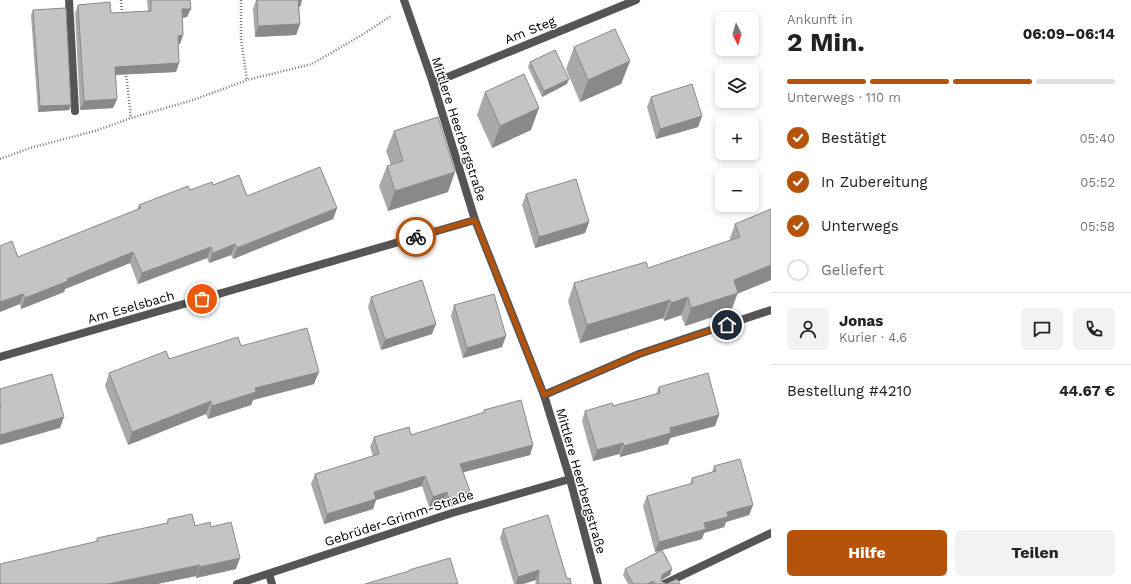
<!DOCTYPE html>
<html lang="de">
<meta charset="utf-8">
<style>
:root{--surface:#fff;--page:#f2f2f2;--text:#222;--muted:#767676;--line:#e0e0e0;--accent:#b45309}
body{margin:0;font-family:"Work Sans",sans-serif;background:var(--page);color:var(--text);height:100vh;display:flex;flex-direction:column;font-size:15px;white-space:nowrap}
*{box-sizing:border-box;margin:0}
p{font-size:13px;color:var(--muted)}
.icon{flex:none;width:22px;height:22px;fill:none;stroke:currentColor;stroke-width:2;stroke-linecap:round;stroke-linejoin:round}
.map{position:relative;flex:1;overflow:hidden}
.details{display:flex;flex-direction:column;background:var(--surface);width:360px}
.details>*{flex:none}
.needle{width:26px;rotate:175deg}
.controls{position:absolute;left:715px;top:12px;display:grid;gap:8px}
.controls a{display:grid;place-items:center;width:44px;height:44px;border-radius:6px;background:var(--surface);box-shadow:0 2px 6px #0003;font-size:20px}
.pin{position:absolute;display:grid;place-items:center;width:34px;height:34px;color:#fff;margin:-17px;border:2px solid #fff;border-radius:50%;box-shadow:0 1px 4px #0007}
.courier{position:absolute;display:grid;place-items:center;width:40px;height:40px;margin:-20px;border:3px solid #b45309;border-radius:50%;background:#fff;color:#222;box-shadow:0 1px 5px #0007}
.overview em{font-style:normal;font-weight:700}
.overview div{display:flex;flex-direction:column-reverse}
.overview{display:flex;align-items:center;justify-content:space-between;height:68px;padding:0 16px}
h1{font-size:26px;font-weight:700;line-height:30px}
.bar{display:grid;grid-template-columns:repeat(4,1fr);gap:6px 4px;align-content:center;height:48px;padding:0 16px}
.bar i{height:5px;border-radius:3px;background:var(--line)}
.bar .on{background:var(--accent)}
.bar p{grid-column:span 4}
.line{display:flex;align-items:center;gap:10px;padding:0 16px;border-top:1px solid var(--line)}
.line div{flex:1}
.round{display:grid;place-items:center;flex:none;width:42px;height:42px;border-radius:6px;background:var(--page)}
ol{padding:0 16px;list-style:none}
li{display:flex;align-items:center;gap:12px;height:44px}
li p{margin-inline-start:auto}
li .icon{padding:4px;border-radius:50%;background:var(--accent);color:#fff;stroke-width:4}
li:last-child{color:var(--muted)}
li i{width:22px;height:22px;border:2px solid var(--line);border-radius:50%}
.primary-button{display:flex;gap:8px;margin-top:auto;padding:8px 16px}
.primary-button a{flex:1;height:46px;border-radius:6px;background:var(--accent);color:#fff;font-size:16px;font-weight:700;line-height:46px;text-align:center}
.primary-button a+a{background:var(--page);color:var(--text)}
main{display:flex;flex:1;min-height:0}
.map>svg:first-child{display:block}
</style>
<main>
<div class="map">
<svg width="771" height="584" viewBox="0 0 771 584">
<rect width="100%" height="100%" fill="#fff"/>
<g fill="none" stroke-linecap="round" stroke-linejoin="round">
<!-- path -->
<g stroke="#777" stroke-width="2.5" stroke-dasharray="1 2" stroke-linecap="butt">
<polyline points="121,0 122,14"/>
<polyline points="241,0 241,39 247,80"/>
<polyline points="126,73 131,118"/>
<polyline points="0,159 30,148 95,131 131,118 193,100 247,80 312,64 365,33 391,16"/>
</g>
<!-- service -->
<polyline stroke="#555" stroke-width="8" points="69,0 75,111"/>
<!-- minor -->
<g stroke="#555" stroke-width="8">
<polyline points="404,0 433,83 475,220 544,395 570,479 598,584"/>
<polyline points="433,83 636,0"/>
<polyline points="0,357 475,220"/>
<polyline points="544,395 639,354 771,310"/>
<polyline points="269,574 272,584"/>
<polyline points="237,584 452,513 570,479"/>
<polyline points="664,584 771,533"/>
</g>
</g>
<!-- wall -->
<g fill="#a9a9a9">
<polygon points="147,0 190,0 187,17 182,18 183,35 180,44 178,44 179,63 176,72 115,75 117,99 113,108 80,110 75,13 78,5 111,13 148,11"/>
<polygon points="256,0 302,0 300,7 299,7 300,24 296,35 255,37 253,9"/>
<polygon points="33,10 71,105 69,110 38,112 31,15"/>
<polygon points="574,47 630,61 621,84 580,102 566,69"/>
<polygon points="530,62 567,84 542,97 528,67"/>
<polygon points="485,92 531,130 492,148 477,115"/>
<polygon points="651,97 702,116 698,127 656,139 647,107"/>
<polygon points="394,131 448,192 388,211 379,186 387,166 391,165 386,151"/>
<polygon points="213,185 247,196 337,208 333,219 233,259 231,255 209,263 207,258 138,284 130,263 65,289 64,292 21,309 20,304 18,257 137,210 139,205 190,190"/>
<polygon points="526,194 589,222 585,233 535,248 522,205"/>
<polygon points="771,209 731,311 685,326 681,315 664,321 663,318 580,343 568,301 574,283 648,268 729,241 735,224"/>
<polygon points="371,297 432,334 381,350 368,307"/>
<polygon points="454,305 502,347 463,358 451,316"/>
<polygon points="241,346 314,384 253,400 251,405 208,419 206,414 128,445 105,386 109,373 169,359"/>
<polygon points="659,387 719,415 715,426 670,438 668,444 620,457 619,454 593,461 582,421 585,411 613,406 656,394"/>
<polygon points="484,410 533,445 530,455 463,472 466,501 446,509 443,502 429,507 422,486 376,500 373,509 324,524 311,484 315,474 373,456 370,447 374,437 411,435 483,413"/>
<polygon points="714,466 753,505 749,515 726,522 724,527 704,533 702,539 662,550 672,569 670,575 661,580 661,581 666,584 680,584 628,584 623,575 625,569 659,551 655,552 643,506 647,496 690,484 692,478 712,472"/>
<polygon points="168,519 195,526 211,527 236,569 196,578 196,576 157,584 0,584 96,542 97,538 166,524"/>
<polygon points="503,529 567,579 571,584 535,584 536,580 523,584 514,584 500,538"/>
</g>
<!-- shaded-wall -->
<g fill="#898989">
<polygon points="297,0 302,0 300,7 294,7"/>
<polygon points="182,9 191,9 187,17 179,18"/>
<polygon points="300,24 296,35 255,37 258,26"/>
<polygon points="183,35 180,44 175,44 178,36"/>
<polygon points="630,61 621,84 580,102 588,80"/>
<polygon points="179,63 176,72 111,75 115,67"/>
<polygon points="569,79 567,84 542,97 544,91"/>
<polygon points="117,99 113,108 80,110 84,101"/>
<polygon points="71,105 69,110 38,112 40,106"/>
<polygon points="539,108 531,130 492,148 500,126"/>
<polygon points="702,116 698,127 656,139 660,129"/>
<polygon points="455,172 448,192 388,211 395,191"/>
<polygon points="337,208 333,219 233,259 237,248"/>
<polygon points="589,222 585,233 535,248 539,237"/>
<polygon points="235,244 231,255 209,263 213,253"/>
<polygon points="211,247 207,258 138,284 142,273"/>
<polygon points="133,252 130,263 65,289 64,292 21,309 25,298 67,279"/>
<polygon points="771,265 771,280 737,294 731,311 685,326 691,308 734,280"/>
<polygon points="23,294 20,304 0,312 0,302"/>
<polygon points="688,297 681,315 664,321 671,303"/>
<polygon points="670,300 663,318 580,343 587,325"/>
<polygon points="436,324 432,334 381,350 385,340"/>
<polygon points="506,336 502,347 463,358 467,348"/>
<polygon points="319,372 314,384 253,400 251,405 208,419 212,406 255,388"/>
<polygon points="211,401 206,414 128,445 132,432"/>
<polygon points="719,415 715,426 670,438 668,444 620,457 624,446 670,428"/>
<polygon points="64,417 60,428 0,445 0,435"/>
<polygon points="623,443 619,454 593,461 597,450"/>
<polygon points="533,445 530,455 457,474 460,464"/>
<polygon points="425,476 422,486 376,500 373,509 324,524 327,514 374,492"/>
<polygon points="470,491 466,501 446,509 449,499"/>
<polygon points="447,492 443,502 429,507 433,497"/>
<polygon points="753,505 749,515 726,522 724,527 704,533 702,539 655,552 659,542 727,512"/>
<polygon points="240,558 236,569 196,578 200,567"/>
<polygon points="200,565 196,576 157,584 108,584"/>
<polygon points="672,569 670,575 660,581 662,575"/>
<polygon points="539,570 536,580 523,584 516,584 518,577"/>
<polygon points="654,581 652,584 647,584"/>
</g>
<!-- building -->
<g fill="#c4c4c4" stroke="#898989">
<polygon points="151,0 190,0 191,9 182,9 183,35 178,36 179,63 115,67 117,99 84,101 78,5 110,2 111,13 151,11"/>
<polygon points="257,0 298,0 300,24 258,26"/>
<polygon points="66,8 71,105 40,106 33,10"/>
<polygon points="615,29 630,61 588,80 574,47"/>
<polygon points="555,50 569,79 544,91 530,62"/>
<polygon points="524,74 539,108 500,126 485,92"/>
<polygon points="692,84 702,116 660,129 651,97"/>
<polygon points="438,117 455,172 395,191 387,166 403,161 394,131"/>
<polygon points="320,167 337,208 237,248 235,244 213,253 211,247 142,273 133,252 67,279 68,281 25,298 23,294 0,302 0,246 12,241 18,257 141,208 139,205 188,186 190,190 212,182 213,185 239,175 247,196"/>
<polygon points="576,179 589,222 539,237 526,194"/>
<polygon points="771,209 771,265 734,280 738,293 691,308 688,297 671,303 670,300 587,325 574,283 646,262 648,268 740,237 735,224"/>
<polygon points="422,280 436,324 385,340 371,297"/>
<polygon points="494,294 506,336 467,348 454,305"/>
<polygon points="307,328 319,372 255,388 256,392 212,406 211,401 132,432 109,373 166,351 169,359 238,337 241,346"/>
<polygon points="708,373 719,415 670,428 671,433 624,446 623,443 597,450 585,411 612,403 613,406 660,393 659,387"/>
<polygon points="52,374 64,417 0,435 0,407 1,407 0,404 0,389"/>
<polygon points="521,400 533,445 460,464 470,491 449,499 447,492 433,497 425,476 374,492 376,499 327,514 315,474 379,454 374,437 409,427 411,435 485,412 484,410"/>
<polygon points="740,459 753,505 727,512 728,517 704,523 706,529 659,542 647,496 693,483 692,478 716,471 714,466"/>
<polygon points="192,514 195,526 210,522 211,527 231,522 240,558 200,567 200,565 108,584 0,584 0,564 98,541 97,538 168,523 168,519"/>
<polygon points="548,515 567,579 570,578 571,584 538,584 539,570 518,577 503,529"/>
<polygon points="662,550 672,569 662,575 661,581 666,584 677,579 680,584 655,584 654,581 647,584 633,584 625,569"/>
<polygon points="450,558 458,584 365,584 409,571 409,570"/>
</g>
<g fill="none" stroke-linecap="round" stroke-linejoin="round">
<!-- done -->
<polyline stroke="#595959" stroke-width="4" stroke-dasharray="0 7.2" points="202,299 416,237"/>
<!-- route -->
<polyline stroke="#b45309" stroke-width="5" points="416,237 475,220 544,395 639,354 727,325"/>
</g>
<g text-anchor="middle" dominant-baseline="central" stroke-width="3" stroke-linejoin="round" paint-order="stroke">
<!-- street labels -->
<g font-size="13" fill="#000" stroke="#fff">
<text transform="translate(530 30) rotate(-22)">Am Steg</text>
<text transform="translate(459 129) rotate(72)">Mittlere Heerbergstraße</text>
<text transform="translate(131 307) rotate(-16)">Am Eselsbach</text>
<text transform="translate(581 481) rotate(74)">Mittlere Heerbergstraße</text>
<text transform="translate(399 518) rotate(-18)">Gebrüder-Grimm-Straße</text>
</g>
</g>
</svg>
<div class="controls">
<a><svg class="needle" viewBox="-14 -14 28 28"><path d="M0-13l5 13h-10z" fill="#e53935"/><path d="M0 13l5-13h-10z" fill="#767676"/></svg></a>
<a><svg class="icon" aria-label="layers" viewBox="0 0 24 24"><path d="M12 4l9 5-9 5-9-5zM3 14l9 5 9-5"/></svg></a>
<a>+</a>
<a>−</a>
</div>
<div class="pin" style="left:202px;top:299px;background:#ea580c"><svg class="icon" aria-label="bag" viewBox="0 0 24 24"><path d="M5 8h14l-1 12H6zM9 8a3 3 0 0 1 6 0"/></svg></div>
<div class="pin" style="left:727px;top:325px;background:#1f2937"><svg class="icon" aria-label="home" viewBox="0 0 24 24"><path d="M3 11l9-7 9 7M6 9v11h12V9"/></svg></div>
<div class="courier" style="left:416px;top:237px"><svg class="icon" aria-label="bike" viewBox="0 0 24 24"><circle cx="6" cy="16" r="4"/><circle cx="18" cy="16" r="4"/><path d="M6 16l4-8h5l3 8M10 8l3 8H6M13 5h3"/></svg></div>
</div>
<section class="details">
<div class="overview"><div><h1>2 Min.</h1><p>Ankunft in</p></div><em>06:09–06:14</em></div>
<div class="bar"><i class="on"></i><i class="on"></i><i class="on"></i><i></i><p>Unterwegs · 110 m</p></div>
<ol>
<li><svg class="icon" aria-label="check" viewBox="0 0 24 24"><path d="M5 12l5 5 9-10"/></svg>Bestätigt<p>05:40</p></li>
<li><svg class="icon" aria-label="check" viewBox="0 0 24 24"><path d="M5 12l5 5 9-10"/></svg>In Zubereitung<p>05:52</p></li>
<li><svg class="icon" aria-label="check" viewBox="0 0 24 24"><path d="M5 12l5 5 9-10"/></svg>Unterwegs<p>05:58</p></li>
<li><i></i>Geliefert</li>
</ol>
<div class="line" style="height:72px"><a class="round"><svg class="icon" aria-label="person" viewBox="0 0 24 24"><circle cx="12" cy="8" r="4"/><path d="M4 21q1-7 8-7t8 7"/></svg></a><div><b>Jonas</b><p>Kurier · 4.6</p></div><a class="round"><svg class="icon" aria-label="chat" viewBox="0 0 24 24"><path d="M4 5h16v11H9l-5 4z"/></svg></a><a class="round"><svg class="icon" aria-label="phone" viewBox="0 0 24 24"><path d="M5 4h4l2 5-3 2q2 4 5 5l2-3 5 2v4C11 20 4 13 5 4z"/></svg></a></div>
<div class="line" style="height:52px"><div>Bestellung #4210</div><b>44.67 €</b></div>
<div class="primary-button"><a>Hilfe</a><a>Teilen</a></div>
</section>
</main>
